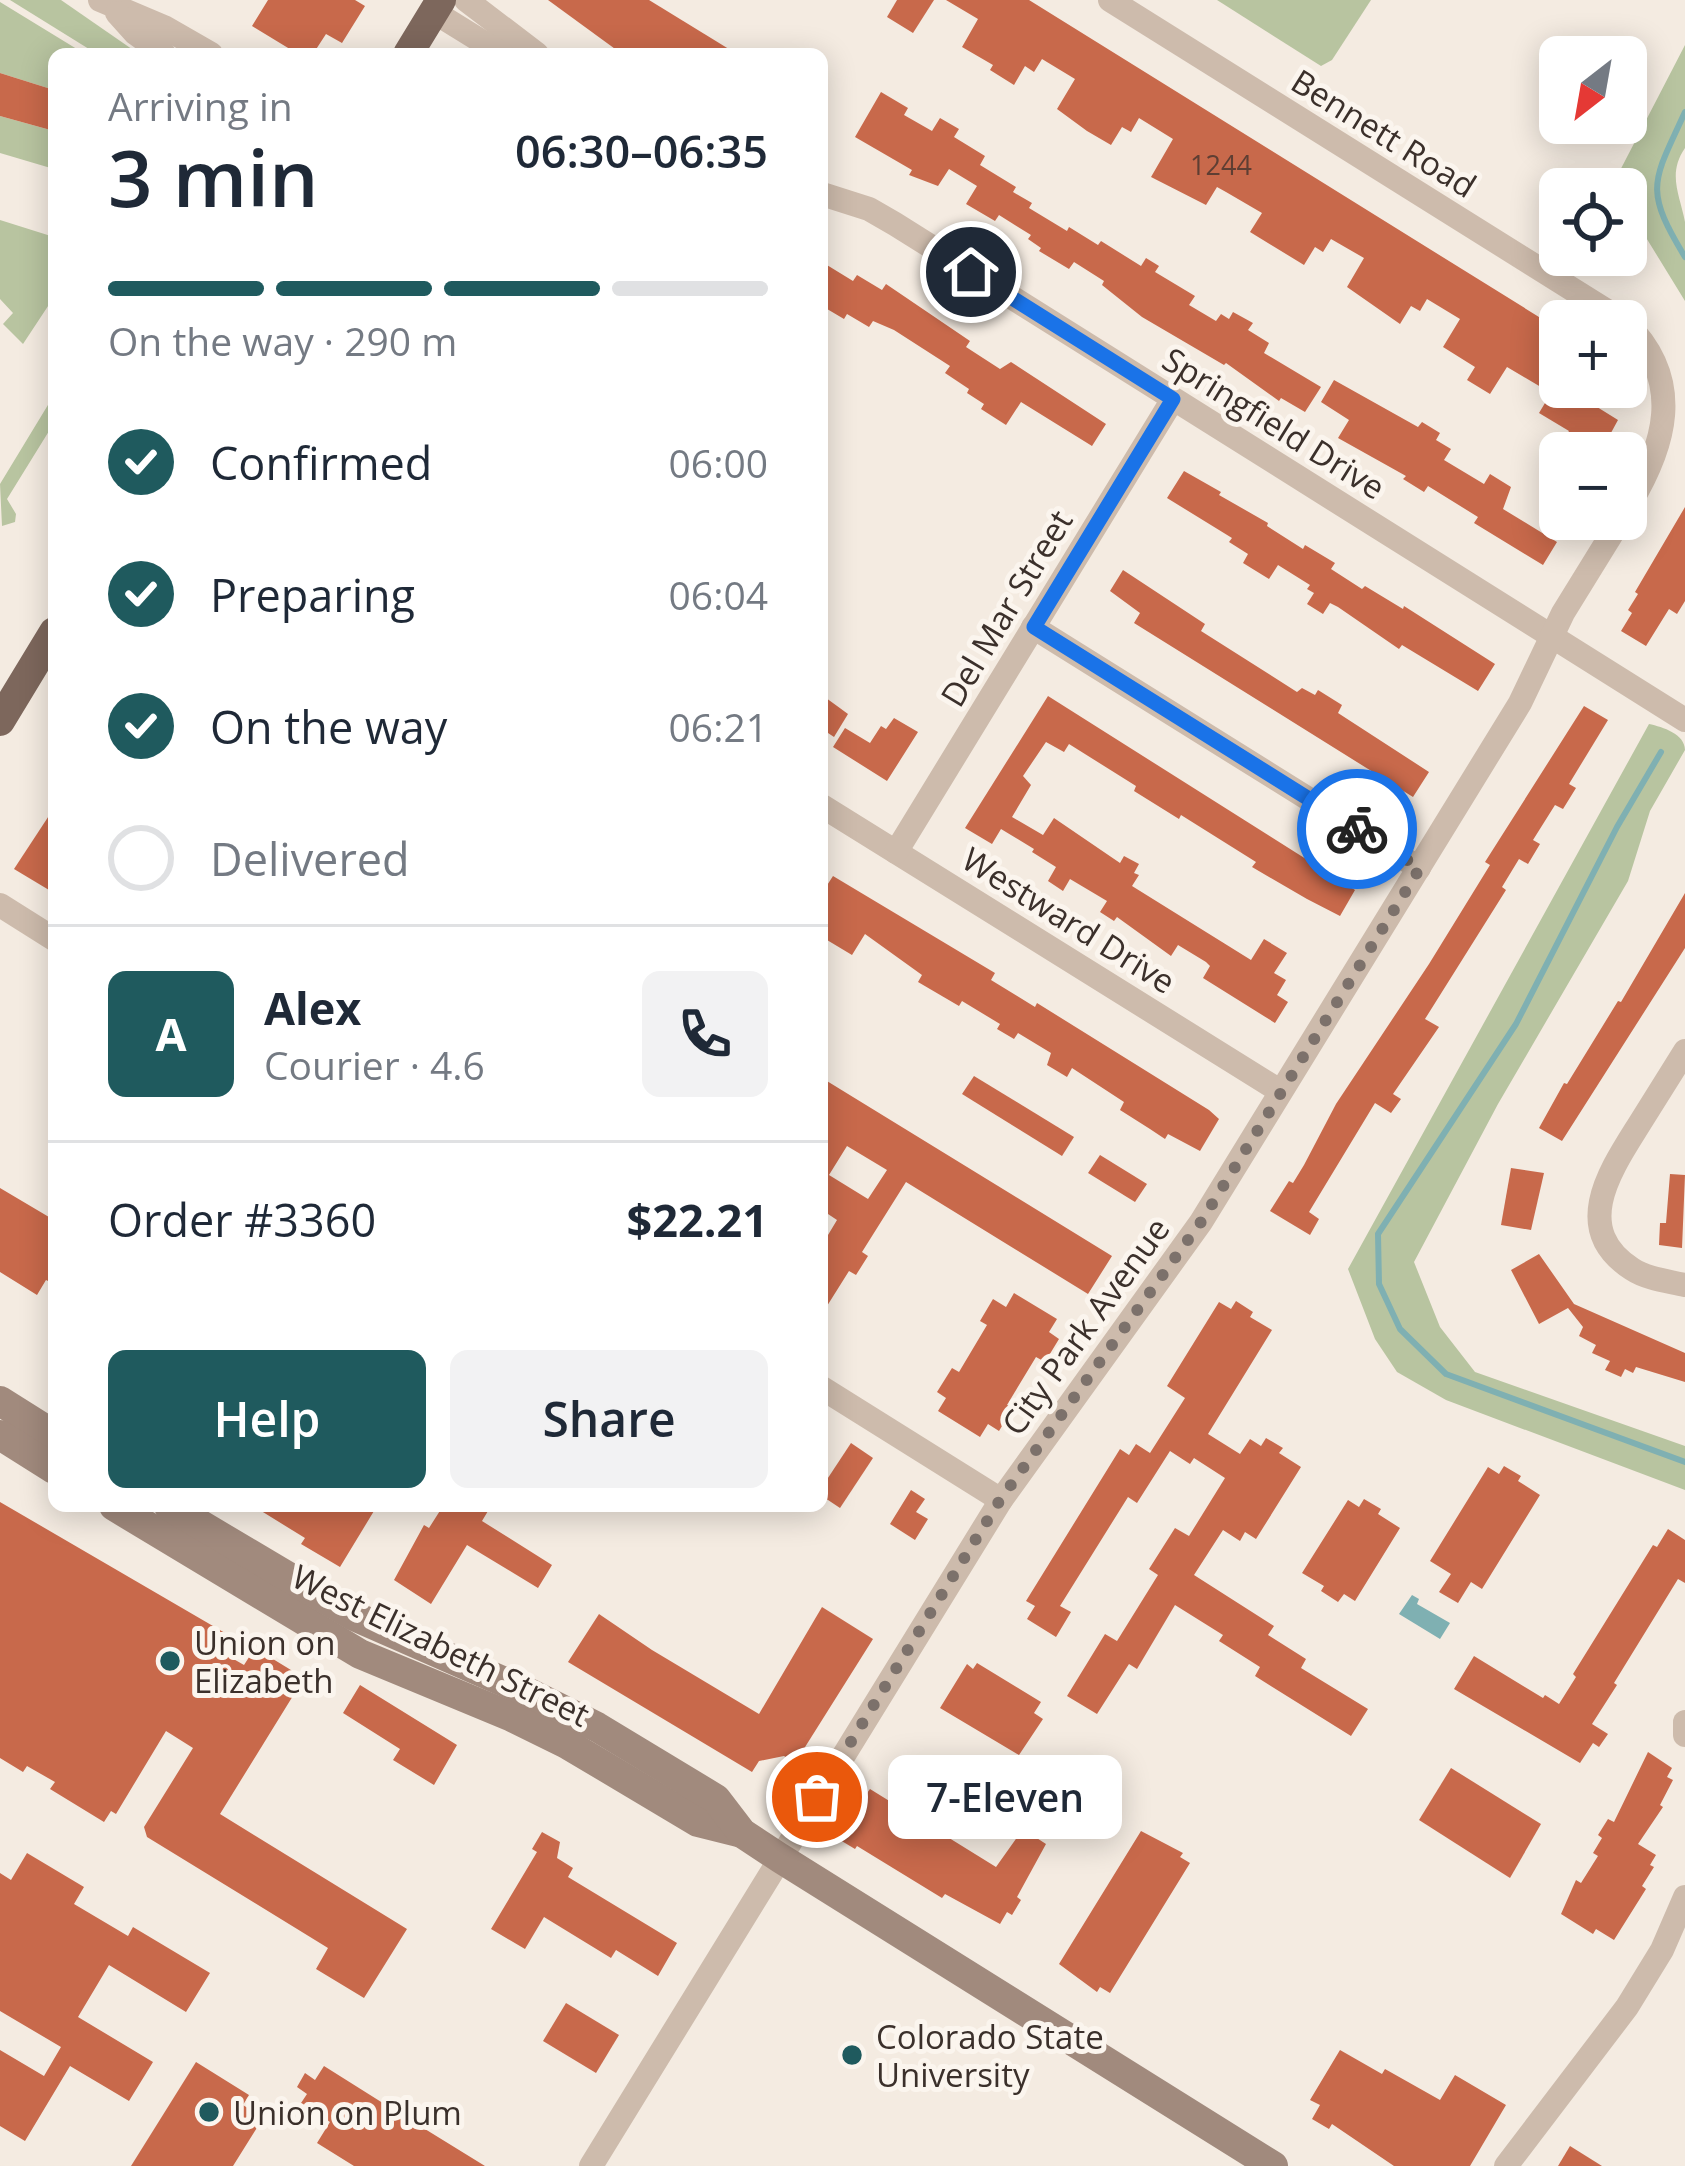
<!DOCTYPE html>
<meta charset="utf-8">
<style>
:root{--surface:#fff;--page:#f2f2f3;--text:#1f2937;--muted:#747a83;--line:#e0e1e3;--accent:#1f5a5e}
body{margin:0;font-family:"Open Sans",sans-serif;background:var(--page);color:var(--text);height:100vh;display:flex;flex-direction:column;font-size:45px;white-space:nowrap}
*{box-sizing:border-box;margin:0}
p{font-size:39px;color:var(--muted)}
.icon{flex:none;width:66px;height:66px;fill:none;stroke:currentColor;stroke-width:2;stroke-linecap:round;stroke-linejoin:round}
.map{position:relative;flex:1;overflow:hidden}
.drawer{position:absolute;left:48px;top:48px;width:780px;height:1464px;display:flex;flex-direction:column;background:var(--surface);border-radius:18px;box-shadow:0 6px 30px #0003}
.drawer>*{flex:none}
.needle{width:78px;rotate:211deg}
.controls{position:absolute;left:1539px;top:36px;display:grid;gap:24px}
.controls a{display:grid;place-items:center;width:108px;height:108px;border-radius:18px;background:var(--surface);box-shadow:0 6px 30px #0003;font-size:60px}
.pin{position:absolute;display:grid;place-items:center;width:102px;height:102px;color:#fff;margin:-51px;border:6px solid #fff;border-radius:50%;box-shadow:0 3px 12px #0007}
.courier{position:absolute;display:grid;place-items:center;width:120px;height:120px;margin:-60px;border:9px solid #1a73e8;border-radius:50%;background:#fff;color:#222;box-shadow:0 3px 15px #0007}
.bubble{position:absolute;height:84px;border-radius:18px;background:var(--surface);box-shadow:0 6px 30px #0003;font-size:39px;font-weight:600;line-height:84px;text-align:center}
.head em{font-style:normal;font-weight:600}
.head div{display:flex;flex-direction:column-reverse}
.head{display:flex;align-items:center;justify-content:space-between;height:204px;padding:0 60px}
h1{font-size:78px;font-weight:600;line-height:90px}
.bar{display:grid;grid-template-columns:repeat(4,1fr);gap:18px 12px;align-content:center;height:144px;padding:0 60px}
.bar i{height:15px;border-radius:9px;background:var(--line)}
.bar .on{background:var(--accent)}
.bar p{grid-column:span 4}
.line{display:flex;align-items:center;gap:30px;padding:0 60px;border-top:3px solid var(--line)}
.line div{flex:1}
.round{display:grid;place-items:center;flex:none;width:126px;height:126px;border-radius:18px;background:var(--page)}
ol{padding:0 60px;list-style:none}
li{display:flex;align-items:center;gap:36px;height:132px}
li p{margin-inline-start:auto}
li .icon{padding:12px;border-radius:50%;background:var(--accent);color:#fff;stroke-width:4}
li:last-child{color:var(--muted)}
li i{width:66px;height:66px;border:6px solid var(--line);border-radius:50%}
.button{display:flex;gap:24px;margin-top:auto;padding:24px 60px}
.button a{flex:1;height:138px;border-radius:18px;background:var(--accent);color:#fff;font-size:48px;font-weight:600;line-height:138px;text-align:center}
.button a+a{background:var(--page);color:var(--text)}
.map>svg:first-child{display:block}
</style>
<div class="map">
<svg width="1685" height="2166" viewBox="0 0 1685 2166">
<rect width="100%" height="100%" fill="#f4ebe1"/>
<!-- green -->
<g fill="#b8c4a0">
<polygon points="10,0 61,0 139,54 97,54"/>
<polygon points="1217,0 1371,0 1332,60 1321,66"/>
<polygon points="0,2 85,54 54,54 54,90 0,73"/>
<path d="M 1685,45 L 1685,148 C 1667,174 1680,195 1685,222 C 1685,246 1685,276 1685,301 L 1626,205 L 1626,189 L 1616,189 L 1613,184 Z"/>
<polygon points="0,116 54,131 54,169 0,153"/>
<polygon points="0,220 54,237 54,297 23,344 3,324 13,313 0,299"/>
<polygon points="54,395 54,423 7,499 16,514 15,522 2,526 0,484"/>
<path d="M 1649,724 C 1663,727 1685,734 1685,750 L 1650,811 L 1628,881 L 1498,1104 L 1414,1262 L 1440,1327 L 1475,1372 L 1685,1446 L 1685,1490 L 1446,1400 L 1397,1372 L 1375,1339 L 1348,1269 Z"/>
</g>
<!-- water -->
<polygon fill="#7fb0b2" points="1412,1595 1419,1599 1417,1604 1450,1623 1440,1639 1399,1614"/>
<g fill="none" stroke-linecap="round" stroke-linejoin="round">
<!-- stream -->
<g stroke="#7fb0b2" stroke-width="6">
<path d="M 1685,112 C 1653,182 1643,188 1685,257"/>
<polyline points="1661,752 1617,827 1516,1024 1378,1234 1379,1284 1400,1329 1446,1374 1685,1462"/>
</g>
</g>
<!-- building -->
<g fill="#c8694b" fill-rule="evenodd">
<polygon points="268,0 355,0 365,6 342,43 326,34 313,54 298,54 252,26"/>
<polygon points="548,0 649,0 737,54 622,54"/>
<polygon points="897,0 934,0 913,33 887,17"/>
<polygon points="946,0 1029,0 1560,330 1560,387 1587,387 1581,397 1618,420 1600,453 1555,453 1569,431 1539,413 1551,393 1507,367 1490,394 1467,380 1475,367 1443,347 1460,319 1427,299 1420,311 1411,306 1400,324 1347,287 1364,258 1331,239 1323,252 1315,247 1304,265 1250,232 1262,213 1226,192 1217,187 1206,205 1151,177 1173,139 1139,118 1131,132 1122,127 1111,145 1087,131 1057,109 1075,79 1042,59 1034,72 1025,66 1014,85 990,70 993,65 962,47 978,19"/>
<polygon points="0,73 54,90 54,131 0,116"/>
<polygon points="881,92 908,108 904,115 932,131 940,118 959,129 954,137 985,156 980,165 1016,187 1013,192 1032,203 1029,208 1067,231 1069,227 1098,245 1101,241 1141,266 1146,258 1159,266 1155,272 1195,296 1189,305 1216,321 1221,314 1229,319 1233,312 1253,323 1248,330 1269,343 1264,353 1321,387 1305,412 1281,398 1279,401 1226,363 1224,365 1142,317 1102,285 1104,281 1074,262 1069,269 1039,251 1041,248 1028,239 1031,235 999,215 995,221 966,204 977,186 949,169 938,186 909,175 912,170 855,137"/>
<polygon points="822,262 853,281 857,275 882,290 886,284 970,341 966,347 1000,369 1011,362 1106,424 1092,446 1021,402 1006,425 981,409 984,404 967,393 969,389 945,373 950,366 894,330 873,321 869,327 847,314 844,319 822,306"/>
<polygon points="1334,380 1418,427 1422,422 1440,433 1436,440 1451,449 1444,460 1484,484 1490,474 1511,487 1503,509 1557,542 1543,565 1474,523 1478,517 1428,486 1424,492 1403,479 1406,476 1338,438 1349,420 1321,402"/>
<polygon points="1184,471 1221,492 1219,495 1268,523 1267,526 1303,549 1305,545 1335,563 1331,569 1362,589 1365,586 1403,609 1404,606 1495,664 1478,691 1402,645 1399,649 1338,607 1330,603 1323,614 1307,604 1314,593 1307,589 1310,585 1278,565 1269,579 1243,563 1248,554 1229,542 1232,538 1167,498"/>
<polygon points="1685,507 1685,601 1677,614 1669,609 1646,646 1621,631 1632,613 1628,610 1638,594 1635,592"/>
<polygon points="1123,570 1205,624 1201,631 1297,692 1302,688 1315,695 1318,690 1342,705 1338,713 1429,772 1413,797 1134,623 1140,613 1110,591"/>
<polygon points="822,695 848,714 834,737 822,729"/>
<polygon points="1048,696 1355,890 1340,916 1307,899 1252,867 1256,862 1181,815 1179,819 1134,791 1136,786 1069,744 1064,752 1046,742 1023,776 1031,785 1012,817 1043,835 1054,818 1120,863 1124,856 1139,864 1134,873 1139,875 1132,886 1251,960 1264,939 1287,953 1274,973 1286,980 1277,995 1288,1002 1275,1023 1203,978 1210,966 1206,962 1178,945 1171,956 1117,917 1114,921 1100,912 1107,901 1070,879 1063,891 1048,881 1056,867 1032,852 1034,849 1001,829 992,844 965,828"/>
<polygon points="1584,706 1608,720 1569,784 1576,788 1563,809 1555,805 1533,840 1540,844 1528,864 1519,859 1502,887 1506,890 1425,1019 1439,1027 1393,1094 1401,1099 1391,1113 1375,1103 1309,1212 1319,1219 1310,1235 1270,1211 1289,1181 1293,1183 1304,1165 1336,1104 1429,964 1490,865 1485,862"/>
<polygon points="894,718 918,732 887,781 833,747 845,728 870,743 881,726 886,729"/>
<polygon points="54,808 54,893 14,869"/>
<polygon points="833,876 995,973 991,980 1035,1007 1037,1003 1209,1110 1219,1119 1200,1151 1168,1134 1165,1139 1150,1129 1120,1110 1124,1102 1072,1068 1067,1077 1047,1065 1051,1053 1018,1033 1014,1039 997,1029 1000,1024 962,1001 959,1006 918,982 922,975 865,934 852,955 822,937 822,893"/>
<polygon points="1685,893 1685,948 1562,1141 1539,1128 1564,1083 1567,1084 1618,1001 1621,1002"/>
<polygon points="974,1076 1074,1137 1062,1156 962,1094"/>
<path d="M 822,1078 L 1112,1256 L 1088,1294 L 906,1182 L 862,1252 L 868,1256 L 856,1275 L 849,1271 L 822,1314 L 822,1245 L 837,1220 L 822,1210 ZM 847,1146 L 887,1170 L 868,1199 L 829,1175 Z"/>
<polygon points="1100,1155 1147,1184 1135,1202 1088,1173"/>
<polygon points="1511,1168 1544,1173 1531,1230 1501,1225"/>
<polygon points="1670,1174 1685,1175 1682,1248 1659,1245 1660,1223 1666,1223"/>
<polygon points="0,1188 54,1220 54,1284 46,1280 37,1295 0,1272"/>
<polygon points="1539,1254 1574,1304 1685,1353 1685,1382 1636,1367 1633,1373 1625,1369 1621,1377 1605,1370 1610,1361 1592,1353 1596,1345 1579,1336 1583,1327 1568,1308 1539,1324 1511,1270"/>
<polygon points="1014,1293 1057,1319 1049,1332 1059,1339 1045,1362 1036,1357 1007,1405 1013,1408 999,1431 988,1424 980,1437 938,1411 946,1398 937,1392 952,1368 959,1372 987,1325 980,1321 993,1299 1006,1307"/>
<polygon points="1236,1301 1253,1312 1250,1317 1272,1330 1208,1434 1240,1454 1250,1439 1261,1446 1266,1438 1283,1448 1279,1453 1301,1467 1256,1539 1245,1532 1240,1541 1223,1530 1194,1575 1274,1626 1268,1635 1306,1659 1301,1668 1368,1709 1351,1736 1255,1676 1260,1667 1219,1641 1223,1635 1175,1605 1137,1669 1129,1664 1097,1714 1067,1696 1105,1634 1117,1641 1158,1575 1149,1569 1175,1528 1189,1536 1225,1478 1194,1458 1190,1464 1170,1451 1137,1503 1128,1497 1060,1606 1071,1612 1056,1637 1027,1619 1035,1606 1026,1601 1120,1449 1129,1455 1136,1444 1150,1453 1185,1398 1167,1386 1219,1302 1231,1309"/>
<polygon points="851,1443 873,1458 840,1508 822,1496 822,1487"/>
<polygon points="1504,1466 1521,1476 1518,1481 1540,1495 1482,1589 1471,1582 1458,1603 1439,1592 1451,1574 1430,1561 1488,1467 1499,1474"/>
<polygon points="911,1490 925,1499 916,1512 928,1519 915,1540 890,1524"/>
<polygon points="1364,1499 1381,1509 1378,1514 1400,1528 1355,1601 1344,1594 1338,1602 1321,1591 1324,1586 1302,1573 1348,1500 1359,1507"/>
<polygon points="0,1502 225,1633 216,1649 244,1665 255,1648 304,1678 220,1814 407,1929 364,1998 316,1969 328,1948 147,1837 144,1827 193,1748 166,1731 116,1814 111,1811 104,1822 50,1789 55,1782 27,1766 23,1772 0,1758"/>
<polygon points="253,1506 377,1506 340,1567 301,1544 305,1538"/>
<polygon points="443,1506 491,1506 482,1521 552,1565 538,1588 467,1545 431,1604 394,1580 424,1525 429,1528"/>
<polygon points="1668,1529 1685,1540 1685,1583 1678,1579 1614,1683 1617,1685 1592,1724 1608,1734 1599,1747 1593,1743 1580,1763 1454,1689 1474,1656 1543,1698 1545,1695 1559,1704 1576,1677 1573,1674 1653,1545 1657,1547"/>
<polygon points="822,1607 873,1639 795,1763 784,1756 759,1761 752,1772 568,1662 599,1614 652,1650 759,1714"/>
<polygon points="977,1663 1041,1702 1034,1713 1043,1719 1019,1755 940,1708 967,1664 973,1669"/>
<polygon points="360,1685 457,1745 434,1785 393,1760 400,1749 343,1713"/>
<polygon points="1648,1752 1672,1768 1667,1777 1673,1780 1660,1805 1663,1807 1638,1844 1656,1855 1650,1865 1654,1867 1642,1886 1646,1889 1614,1940 1596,1929 1593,1934 1561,1914 1576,1880 1581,1883 1598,1856 1593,1853 1602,1838 1598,1835 1608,1819 1614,1822"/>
<polygon points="1451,1768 1541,1824 1510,1878 1419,1820"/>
<polygon points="870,1789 996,1867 1023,1829 1046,1844 1017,1897 1021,1900 1012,1915 1007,1912 1000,1924 945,1894 942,1898 857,1846 855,1849 835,1837"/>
<polygon points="1141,1831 1183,1853 1180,1857 1190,1863 1110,1993 1100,1987 1097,1992 1059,1964"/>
<polygon points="542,1832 560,1842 557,1858 573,1868 568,1877 677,1943 658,1976 616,1950 611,1958 544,1917 525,1949 491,1929 537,1852 532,1849"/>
<polygon points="27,1853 84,1887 74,1904 128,1936 133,1927 210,1973 186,2012 109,1965 78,2017 153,2062 129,2101 70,2066 25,2141 0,2126 0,2050 44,2076 61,2047 0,2011 0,1873 11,1880"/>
<polygon points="566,2003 619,2035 596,2073 543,2041"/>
<polygon points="1340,2050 1382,2074 1385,2069 1440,2100 1455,2075 1506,2105 1470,2166 1394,2166 1332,2124 1329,2129 1312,2119 1320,2105 1310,2100"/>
<polygon points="196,2062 249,2095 243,2105 263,2118 233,2166 131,2166"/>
<polygon points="324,2066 386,2105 485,2166 354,2166 317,2143 330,2122 301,2103 307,2094 297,2087 305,2073 315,2080"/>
<polygon points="1570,2146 1602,2166 1558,2166"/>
</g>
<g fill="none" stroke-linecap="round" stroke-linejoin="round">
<!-- minor -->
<g stroke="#cdbbac" stroke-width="24">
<polyline points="100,0 164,27 211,54"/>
<polyline points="466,0 537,54"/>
<polyline points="1110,0 1623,321"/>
<polyline points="434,12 502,54"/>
<polyline points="117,13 135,33 164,54"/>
<polyline points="822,194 869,209 895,224 1685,720"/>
<path d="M 1626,323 C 1685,381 1666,446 1626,510"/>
<polyline points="1033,627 1419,868"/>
<polyline points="822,806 1280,1091"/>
<polyline points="896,852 1173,399"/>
<polyline points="0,905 54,939"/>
<path d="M 1685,1051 C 1670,1075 1655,1099 1640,1123 C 1612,1168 1569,1228 1632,1269 C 1647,1279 1668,1281 1685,1285"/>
<polyline points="822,1388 1001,1500"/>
<polyline points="1685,1722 1685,1735"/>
<polyline points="591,2166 1001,1500 1201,1222 1520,703 1563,613 1621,519"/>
<polyline points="1506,2166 1627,2007 1662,1950 1685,1897"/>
</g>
<!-- secondary -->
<g stroke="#a18a7d" stroke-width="30">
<polyline points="0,1401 54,1435"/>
<polyline points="0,1435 54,1469"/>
<polyline points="114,1506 360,1654 512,1717 567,1744 698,1822 742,1833"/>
<polyline points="169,1506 354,1616 525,1691 597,1727 716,1799 742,1833 780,1858 1273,2166"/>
</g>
<!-- primary -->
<g stroke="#7d675c" stroke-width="30">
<polyline points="408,54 441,0"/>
<polyline points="0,721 54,632"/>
</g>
</g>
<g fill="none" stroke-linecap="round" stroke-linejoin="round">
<!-- done -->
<polyline stroke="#7c716b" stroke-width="12" stroke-dasharray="0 21.6" points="817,1797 1000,1500 1201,1222 1420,868 1357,829"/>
<!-- route -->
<polyline stroke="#1a73e8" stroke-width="15" points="971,272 1173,399 1034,627 1357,829"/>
</g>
<!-- markers -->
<g fill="#1f5a5e" stroke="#fbf5ee" stroke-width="4.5">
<circle cx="170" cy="1661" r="12"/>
<circle cx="852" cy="2055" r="12"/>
<circle cx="209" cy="2112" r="12"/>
</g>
<g text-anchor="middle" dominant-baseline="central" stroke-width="10" stroke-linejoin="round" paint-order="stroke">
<!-- number labels -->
<g font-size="27" fill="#5e3e33">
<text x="1221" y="164">1244</text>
</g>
<!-- street labels -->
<g font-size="33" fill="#3b302b" stroke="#fbf5ee">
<text transform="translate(1384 133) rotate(32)">Bennett Road</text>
<text transform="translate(1274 423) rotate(32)">Springfield Drive</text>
<text transform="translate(1006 608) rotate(-59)">Del Mar Street</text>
<text transform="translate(1069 920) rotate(32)">Westward Drive</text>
<text transform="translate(1085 1326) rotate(-54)">City Park Avenue</text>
<text transform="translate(441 1645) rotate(26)">West Elizabeth Street</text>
</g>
<!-- poi labels -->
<g font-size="33" fill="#3b302b" stroke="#fbf5ee" text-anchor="start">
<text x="194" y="1642">Union on<tspan x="194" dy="38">Elizabeth</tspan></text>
<text x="876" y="2036">Colorado State<tspan x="876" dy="38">University</tspan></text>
<text x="233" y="2112">Union on Plum</text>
</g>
</g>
</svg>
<div class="controls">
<a><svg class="needle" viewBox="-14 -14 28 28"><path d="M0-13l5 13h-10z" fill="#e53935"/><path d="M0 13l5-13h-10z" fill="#747a83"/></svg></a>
<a><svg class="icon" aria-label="locate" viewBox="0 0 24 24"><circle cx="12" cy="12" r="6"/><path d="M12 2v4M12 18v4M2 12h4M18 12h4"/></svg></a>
<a>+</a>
<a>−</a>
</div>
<div class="pin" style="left:817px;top:1797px;background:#ea580c"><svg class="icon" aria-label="bag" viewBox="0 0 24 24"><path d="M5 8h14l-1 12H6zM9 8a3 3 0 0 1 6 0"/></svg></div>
<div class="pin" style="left:971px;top:272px;background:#1f2937"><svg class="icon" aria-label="home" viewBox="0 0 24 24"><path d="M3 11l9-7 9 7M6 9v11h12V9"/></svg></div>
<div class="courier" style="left:1357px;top:829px"><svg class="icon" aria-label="bike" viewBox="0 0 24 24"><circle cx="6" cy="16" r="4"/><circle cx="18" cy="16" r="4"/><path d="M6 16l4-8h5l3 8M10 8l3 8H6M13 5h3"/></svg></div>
<div class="bubble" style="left:888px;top:1755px;width:234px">7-Eleven</div>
<section class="drawer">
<div class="head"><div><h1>3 min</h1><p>Arriving in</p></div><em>06:30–06:35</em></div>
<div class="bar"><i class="on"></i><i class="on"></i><i class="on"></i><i></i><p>On the way · 290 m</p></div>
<ol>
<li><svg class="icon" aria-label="check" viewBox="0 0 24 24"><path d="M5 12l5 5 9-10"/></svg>Confirmed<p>06:00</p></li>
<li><svg class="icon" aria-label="check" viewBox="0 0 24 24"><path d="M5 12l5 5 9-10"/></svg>Preparing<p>06:04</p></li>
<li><svg class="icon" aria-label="check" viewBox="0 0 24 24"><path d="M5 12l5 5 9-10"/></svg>On the way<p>06:21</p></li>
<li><i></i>Delivered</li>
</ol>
<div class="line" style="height:216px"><b class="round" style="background:var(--accent);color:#fff">A</b><div><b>Alex</b><p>Courier · 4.6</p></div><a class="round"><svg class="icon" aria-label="phone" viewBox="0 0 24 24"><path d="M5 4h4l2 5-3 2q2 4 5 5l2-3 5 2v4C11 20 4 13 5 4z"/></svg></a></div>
<div class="line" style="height:156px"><div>Order #3360</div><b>$22.21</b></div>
<div class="button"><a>Help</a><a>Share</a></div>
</section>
</div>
